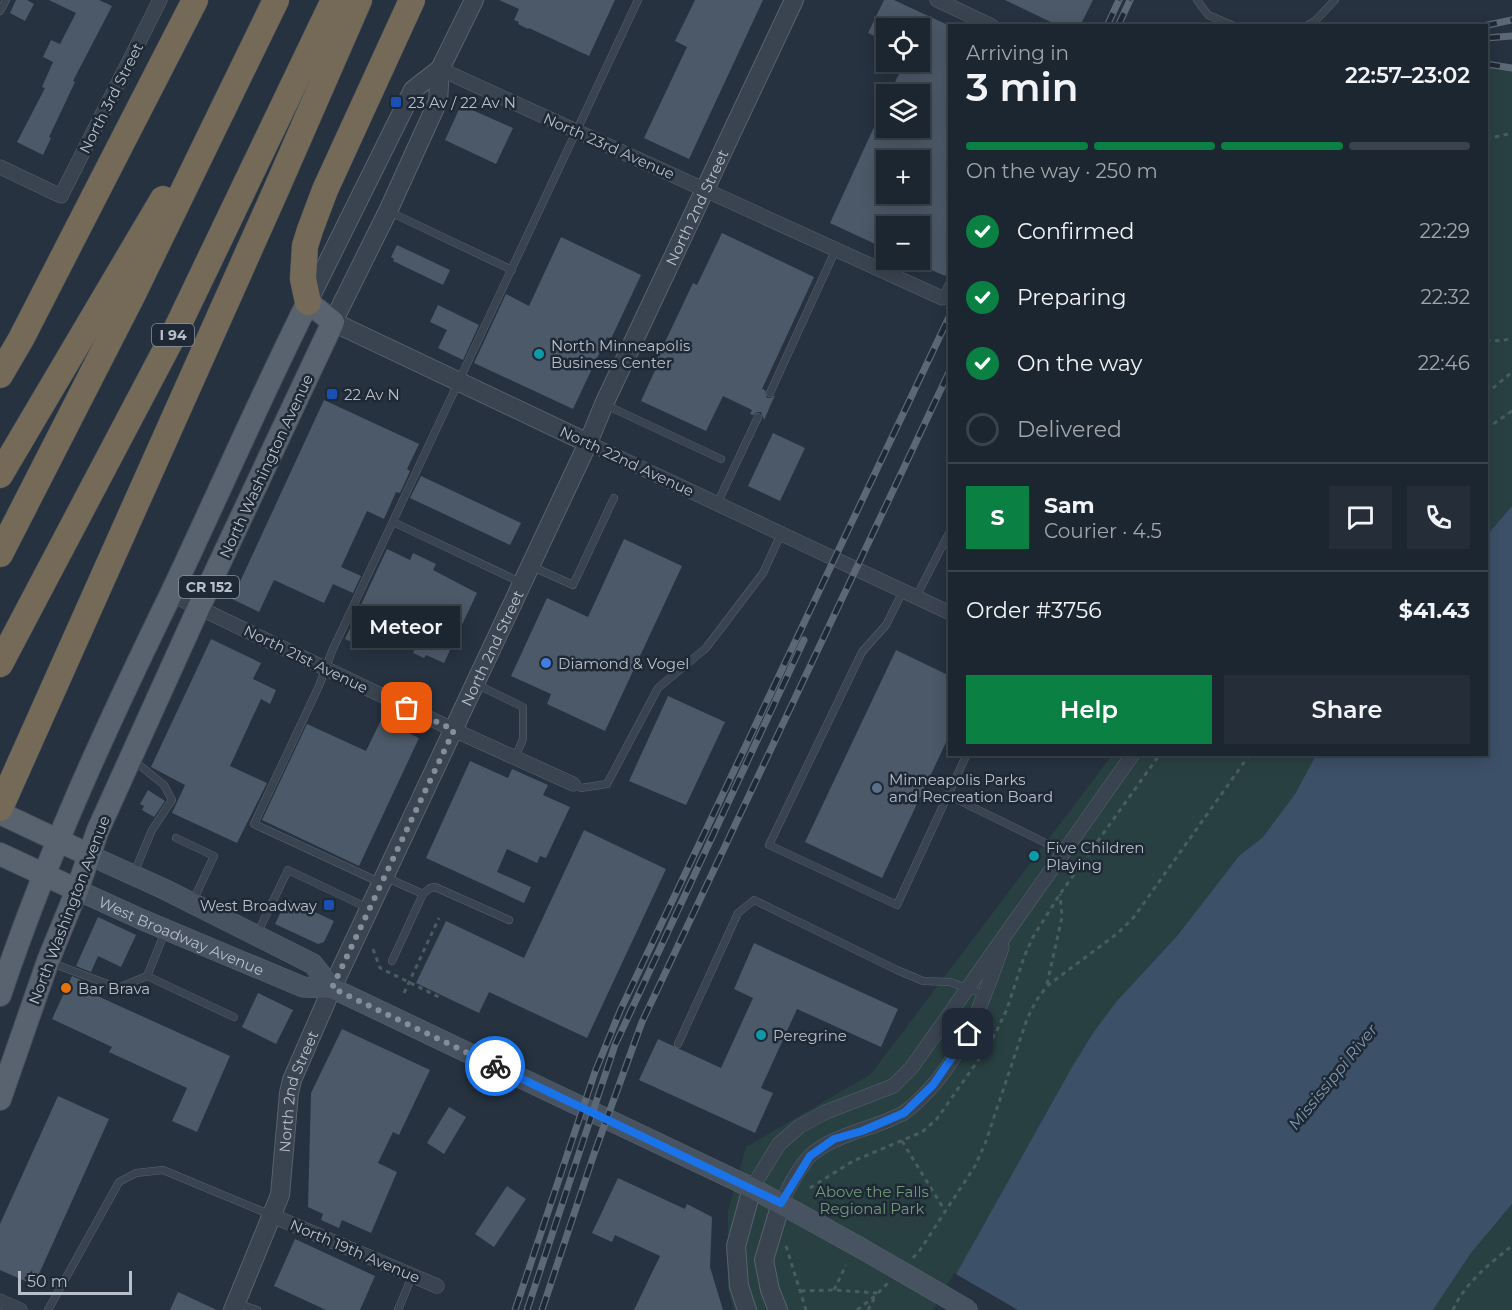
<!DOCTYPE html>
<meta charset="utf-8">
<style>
:root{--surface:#1c2630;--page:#252e38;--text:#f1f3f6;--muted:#a0a5ab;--line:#3a434c;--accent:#0b8043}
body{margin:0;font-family:Montserrat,sans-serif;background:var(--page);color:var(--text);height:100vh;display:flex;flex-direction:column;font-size:22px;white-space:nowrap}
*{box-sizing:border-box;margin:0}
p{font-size:20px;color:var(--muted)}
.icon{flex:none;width:33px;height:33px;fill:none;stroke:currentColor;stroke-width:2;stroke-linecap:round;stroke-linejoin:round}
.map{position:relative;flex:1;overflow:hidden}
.side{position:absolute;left:948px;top:24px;width:540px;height:732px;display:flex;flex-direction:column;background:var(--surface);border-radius:0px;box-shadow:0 3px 15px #0003,0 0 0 2px var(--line)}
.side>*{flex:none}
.tools{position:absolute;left:876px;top:18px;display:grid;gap:12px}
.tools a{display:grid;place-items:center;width:54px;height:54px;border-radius:0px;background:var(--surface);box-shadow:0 3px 15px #0003,0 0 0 2px var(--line);font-size:30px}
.scale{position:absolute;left:18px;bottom:15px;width:114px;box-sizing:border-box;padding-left:6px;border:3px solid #b7bfca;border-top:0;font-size:16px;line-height:21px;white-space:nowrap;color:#b7bfca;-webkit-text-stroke:4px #1f2935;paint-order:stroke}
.pin{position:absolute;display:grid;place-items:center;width:51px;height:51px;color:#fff;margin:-26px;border-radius:12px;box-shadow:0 3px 9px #0006}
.courier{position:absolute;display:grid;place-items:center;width:60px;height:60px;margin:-30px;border:4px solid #1a73e8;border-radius:50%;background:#fff;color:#222;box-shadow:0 2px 8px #0007}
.bubble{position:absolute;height:42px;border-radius:0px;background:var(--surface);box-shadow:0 3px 15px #0003,0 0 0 2px var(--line);font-size:20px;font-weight:600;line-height:42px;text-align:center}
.overview em{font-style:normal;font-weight:600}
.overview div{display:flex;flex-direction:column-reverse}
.overview{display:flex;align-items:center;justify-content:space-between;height:102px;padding:0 18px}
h1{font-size:39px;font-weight:600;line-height:45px}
.bar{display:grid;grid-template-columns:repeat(4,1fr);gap:9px 6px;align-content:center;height:72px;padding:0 18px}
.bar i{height:8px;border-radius:4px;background:var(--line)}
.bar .selected{background:var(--accent)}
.bar p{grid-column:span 4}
.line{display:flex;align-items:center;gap:15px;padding:0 18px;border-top:2px solid var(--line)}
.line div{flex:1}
.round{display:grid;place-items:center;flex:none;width:63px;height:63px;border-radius:0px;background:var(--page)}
ol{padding:0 18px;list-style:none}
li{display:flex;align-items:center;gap:18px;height:66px}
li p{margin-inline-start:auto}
li .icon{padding:6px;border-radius:50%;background:var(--accent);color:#fff;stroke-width:4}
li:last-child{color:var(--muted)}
li i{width:33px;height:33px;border:3px solid var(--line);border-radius:50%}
.action{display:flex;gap:12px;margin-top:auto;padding:12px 18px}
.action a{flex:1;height:69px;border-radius:0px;background:var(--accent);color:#fff;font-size:24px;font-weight:600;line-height:69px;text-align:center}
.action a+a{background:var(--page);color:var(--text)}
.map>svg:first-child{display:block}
</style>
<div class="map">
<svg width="1512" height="1310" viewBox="0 0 1512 1310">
<rect width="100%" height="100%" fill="#263240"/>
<!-- green -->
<g fill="#294042">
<polygon points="1487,64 1512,69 1512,506 1487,535"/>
<polygon points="1112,755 1316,755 1295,794 1263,837 1239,856 1177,936 1116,1002 1093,1033 1072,1067 936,1310 734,1310 728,1289 728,1211 746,1147 871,1074"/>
<polygon points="1512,1204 1512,1310 1433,1310 1471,1253"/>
</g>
<!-- water -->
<polygon fill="#3c5068" points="1512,506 1512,1204 1471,1253 1433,1310 936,1310 1072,1067 1093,1033 1116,1002 1177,936 1239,856 1263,837 1295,794 1316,755 1486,754 1487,535"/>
<!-- pier -->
<polygon fill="#263240" points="954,1273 1018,1310 933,1310"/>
<!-- building -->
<g fill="#4c5968" fill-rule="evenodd">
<polygon points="16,0 27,0 34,4 25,21 10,13"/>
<polygon points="49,0 99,0 112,6 73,81 75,82 49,137 51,138 43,155 17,142 45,88 42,87 53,62 43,57 51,40 60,44 76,13"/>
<polygon points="499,0 615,0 589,56 529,28 528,29 518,24 519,22 514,20 519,9"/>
<polygon points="695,0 763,0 689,159 644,138 687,47 675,41"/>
<path d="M 884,0 L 894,0 L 950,26 L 950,266 L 945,276 L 920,265 L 920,226 L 886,226 L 886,249 L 830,223 L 886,101 L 886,128 L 920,128 L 920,94 L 889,94 L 905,62 L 920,62 L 920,28 L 886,28 L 886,41 L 868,33 ZM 886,160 L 920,160 L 920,194 L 886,194 Z"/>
<polygon points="1005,0 1093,0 1080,26 1059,26"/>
<polygon points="461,105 513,128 496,164 445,140"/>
<polygon points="722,233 814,277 762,389 765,390 767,398 771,398 775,395 764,420 761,412 757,412 753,415 750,414 752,410 723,396 706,431 641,401 657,366 657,359 693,283 697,285"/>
<polygon points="561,237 641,275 611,339 607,337 573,409 474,363 506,294 529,306"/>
<polygon points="397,245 450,270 443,285 393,261 394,259 391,257"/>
<polygon points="438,305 479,325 463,360 438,348 447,330 430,322"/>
<polygon points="324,400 419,444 407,469 410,471 400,493 396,492 384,519 367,511 341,567 361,576 353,593 333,584 324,603 274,580 259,612 232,599"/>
<polygon points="773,433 805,448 780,501 748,486"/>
<polygon points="421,476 521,523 510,545 410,498"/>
<polygon points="624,539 682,566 605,731 547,704 551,694 511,676 547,598 588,617"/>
<polygon points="387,549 410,560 413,553 436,564 433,570 477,593 444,663 426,655 424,658 413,653 418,643 372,621 360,646 345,639"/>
<polygon points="211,639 261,663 253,679 276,690 270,704 261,699 230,766 267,783 237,843 172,813 185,785 151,767"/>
<polygon points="896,650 950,676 950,734 882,878 805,842"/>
<polygon points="668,696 725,722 686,805 629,781"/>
<polygon points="381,720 419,738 359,866 262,820 307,724 366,751"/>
<polygon points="470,761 508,778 512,769 548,785 543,795 570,807 546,858 540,856 537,863 507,849 497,872 531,887 524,903 426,858"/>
<polygon points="148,790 165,801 154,817 142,810 144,806 140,804"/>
<polygon points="584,830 666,869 587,1038 489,992 479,1013 416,983 446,921 524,958"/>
<polygon points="287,899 334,921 324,942 318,944 275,924"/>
<polygon points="98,917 136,935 121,967 98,956 91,972 76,966"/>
<polygon points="754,943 898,1009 881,1047 797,1009 761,1088 773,1093 755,1133 639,1080 658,1039 721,1068 753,998 734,989"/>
<polygon points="72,976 86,982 82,989 230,1056 197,1132 172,1121 187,1088 109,1052 112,1047 52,1019"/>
<polygon points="258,993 293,1010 276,1044 242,1027"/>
<polygon points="342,1029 430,1070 399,1135 393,1132 378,1163 397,1172 371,1233 342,1220 339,1228 321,1220 323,1214 308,1207 311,1093"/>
<polygon points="58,1096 109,1119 34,1285 0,1270 0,1224"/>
<polygon points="449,1107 466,1117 444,1154 427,1143"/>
<polygon points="618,1178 685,1209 687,1204 712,1217 710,1267 723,1310 634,1310 660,1256 615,1235 612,1242 592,1233"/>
<polygon points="507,1186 526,1199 494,1247 475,1234"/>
<polygon points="295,1239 375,1276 360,1310 326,1310 274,1286"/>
<polygon points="178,1292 217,1310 170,1310"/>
</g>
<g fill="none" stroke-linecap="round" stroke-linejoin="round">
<!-- service casing -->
<g stroke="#58626d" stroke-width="8">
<g id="service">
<polyline points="1197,0 1208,15 1234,26"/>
<polyline points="0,11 6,0"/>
<polyline points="1306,26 1315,21 1335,0"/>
<polyline points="390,212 512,270"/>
<polyline points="942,298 950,282"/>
<polyline points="770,393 836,249"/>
<polyline points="606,405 721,459"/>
<polyline points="717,504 758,417"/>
<polyline points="393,522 520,582"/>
<polyline points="531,566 573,585 614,498"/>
<polyline points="903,591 886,625 862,652 769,845 897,905 967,754"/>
<polyline points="916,597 950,531"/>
<polyline points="476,684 523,707 523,739 515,758"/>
<polyline points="133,760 164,785 172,800 152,830 134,873"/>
<polyline points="573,784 581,788 607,784 658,688 706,648 763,573 781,534"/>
<polyline points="948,795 1064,852"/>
<polyline points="176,838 214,856 193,901"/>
<polyline points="385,877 423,894 392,961"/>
<polyline points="379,882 254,824 319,686 332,651 638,0"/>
<polyline points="423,894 430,888 435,887 509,920"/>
<polyline points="165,932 147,976 234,1017"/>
<polyline points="257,934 288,870 368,908"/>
<polyline points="52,963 118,988 147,976"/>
<polyline points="678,1044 738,913 754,900 897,970 923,981 950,982 986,995"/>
<polyline points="236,1303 257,1310"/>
<polyline points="48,1310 119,1182 136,1173 163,1170 271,1215"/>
<polyline points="398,1310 412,1276"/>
</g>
</g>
<!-- minor casing -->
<g stroke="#58626d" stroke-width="15">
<g id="minor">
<polyline points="937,0 992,26"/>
<polyline points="440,69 942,298"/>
<polyline points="0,167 61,196 160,0"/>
<polyline points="588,443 950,613"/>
<polyline points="170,594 454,730 573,784"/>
<polyline points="752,1188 779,1144 800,1126 826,1112 893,1086 912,1067 1133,754"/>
<path d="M 781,1203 C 789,1188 798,1168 810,1156 C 828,1138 865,1130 889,1120 C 894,1117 901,1115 905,1112 C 958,1071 981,1008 1002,947"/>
<polyline points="273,1216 437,1286"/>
<polyline points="0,1301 20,1310"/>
</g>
</g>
<!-- tertiary casing -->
<g stroke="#58626d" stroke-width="20">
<g id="tertiary">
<polyline points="474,0 440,69 438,101 388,211 333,322 588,443"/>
<polyline points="308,302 413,90 440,69"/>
<path id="s1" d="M 233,1310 L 280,1195 L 289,1093 L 292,1080 L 332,988 L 588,443 L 604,404 L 794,0"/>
<polyline points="747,1310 739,1286 736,1246 752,1188"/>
<polyline points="778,1310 770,1290 764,1260 781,1203"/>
</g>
</g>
<!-- secondary casing -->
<g stroke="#58626d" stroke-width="21">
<g id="secondary">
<polyline points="89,855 164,889 313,964 332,988"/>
<path id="s2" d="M 77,890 L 143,920 L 303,987 L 332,988 L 752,1188 L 859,1247"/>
</g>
</g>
<!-- primary casing -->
<g stroke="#444d59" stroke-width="24">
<g id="primary">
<polyline points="0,813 89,855"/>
<polyline points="0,854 77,890"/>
<path d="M 0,995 C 46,857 107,725 171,594 C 217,497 260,398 308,302 L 333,322 L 199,607 L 98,830 L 77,890 L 48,961 L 0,1099"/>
</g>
</g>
<!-- motorway casing -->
<g stroke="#454f5a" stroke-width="27">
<g id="motorway">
<polyline points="308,302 303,279 305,246 310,230 325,190 412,0"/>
<polyline points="0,375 21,339 195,0"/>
<polyline points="0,475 163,199"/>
<polyline points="0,554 133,294 276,0"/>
<polyline points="0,664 174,334 334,0"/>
<polyline points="0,808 276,190 359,0"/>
</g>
</g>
<!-- path -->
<g stroke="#485d60" stroke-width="3" stroke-dasharray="4.5 4.5" stroke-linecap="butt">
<polyline points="1486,139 1512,133"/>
<polyline points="1486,340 1502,341 1512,338"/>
<polyline points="1486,394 1512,372"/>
<polyline points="1486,429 1512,411"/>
<polyline points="373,949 380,968 439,997"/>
<polyline points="1047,984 1062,917 1060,894"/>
<polyline points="404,993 439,918"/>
<polyline points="902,1141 945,1211"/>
<polyline points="810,1188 853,1161 922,1132 936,1120 989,1045 997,1030 1007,1009 1024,957 1033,937 1060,894 1160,754"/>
<polyline points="786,1246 806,1310"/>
<polyline points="913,1258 920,1250 975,1166 985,1144 1027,1019 1036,1001 1047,986 1118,933 1134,917 1250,754"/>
<polyline points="834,1290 846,1265"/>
<polyline points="801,1291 834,1290 877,1293"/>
<polyline points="857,1310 874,1297 889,1282"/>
<polyline points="868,1310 874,1299"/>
<path d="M 1453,1310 C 1464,1284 1490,1263 1512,1246"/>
</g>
<!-- service -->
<use href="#service" stroke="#3a4450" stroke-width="7"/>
<!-- minor -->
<use href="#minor" stroke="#3a4450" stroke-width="14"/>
<!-- tertiary -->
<use href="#tertiary" stroke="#3a4450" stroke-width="18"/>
<!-- secondary -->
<use href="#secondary" stroke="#485362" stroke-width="20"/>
<!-- primary -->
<use href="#primary" stroke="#58636f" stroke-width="22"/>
<!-- motorway -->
<use href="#motorway" stroke="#756958" stroke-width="26"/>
<!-- rail casing -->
<g stroke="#5c6876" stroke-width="7">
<g id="rail">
<polyline points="1107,26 1119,0"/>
<polyline points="1118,26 1130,0"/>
<polyline points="1483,26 1512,20"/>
<polyline points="1486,38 1512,36"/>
<polyline points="1486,64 1512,68"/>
<polyline points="515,1310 595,1072 620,1011 950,315"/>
<polyline points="527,1310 615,1045 804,640"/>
<polyline points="542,1310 594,1154 642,1022 950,370"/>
</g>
</g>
<!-- rail -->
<use href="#rail" stroke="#1f2935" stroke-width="4.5" stroke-dasharray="14" stroke-linecap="butt"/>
<!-- secondary-bridge casing -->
<g stroke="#58626d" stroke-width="21" stroke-linecap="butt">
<polyline id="secondary-bridge" points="859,1247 968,1310"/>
</g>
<!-- secondary-bridge -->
<use href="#secondary-bridge" stroke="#485362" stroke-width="20"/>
</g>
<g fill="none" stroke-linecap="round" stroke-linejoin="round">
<!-- done -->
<polyline stroke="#848e9a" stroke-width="6" stroke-dasharray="0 10.8" points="407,708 454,730 332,988 495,1066"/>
<!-- route -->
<polyline stroke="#1a73e8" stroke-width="8" points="495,1066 781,1203 810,1156 834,1139 862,1131 904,1113 933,1085 968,1034"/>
</g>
<!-- markers -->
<g fill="#1a4fb4" stroke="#1f2935" stroke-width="2">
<rect x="390" y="96" width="12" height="12" rx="3"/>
<rect x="326" y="388" width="12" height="12" rx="3"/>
<rect x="323" y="899" width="12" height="12" rx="3"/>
</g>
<g fill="#0f9aa8" stroke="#1f2935" stroke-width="2">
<circle cx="539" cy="354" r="6"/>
<circle cx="1034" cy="856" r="6"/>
<circle cx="761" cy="1035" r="6"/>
</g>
<circle fill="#3f7fe0" stroke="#1f2935" stroke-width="2" cx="546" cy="663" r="6"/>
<circle fill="#5c6f8a" stroke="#1f2935" stroke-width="2" cx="877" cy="788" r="6"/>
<circle fill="#e8710a" stroke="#1f2935" stroke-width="2" cx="66" cy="988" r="6"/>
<g text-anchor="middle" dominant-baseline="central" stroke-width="5" stroke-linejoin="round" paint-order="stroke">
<!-- shield labels -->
<g fill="#1f2935" stroke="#89929d" stroke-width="1.5">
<rect x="152" y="324" width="42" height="22" rx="4.5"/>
<rect x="179" y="576" width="60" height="22" rx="4.5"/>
</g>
<g font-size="14" font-weight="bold" fill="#b7bfca">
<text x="173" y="335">I 94</text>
<text x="209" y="587">CR 152</text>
</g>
<!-- street labels -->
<g font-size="15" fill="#b7bfca" stroke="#1f2935">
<text transform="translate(111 98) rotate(-63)">North 3rd Street</text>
<text transform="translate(609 146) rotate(24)">North 23rd Avenue</text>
<text stroke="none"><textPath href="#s1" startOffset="1202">North 2nd Street</textPath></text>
<text transform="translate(627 461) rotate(25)">North 22nd Avenue</text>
<text transform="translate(266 466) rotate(-65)">North Washington Avenue</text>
<text stroke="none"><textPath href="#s1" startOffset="716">North 2nd Street</textPath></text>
<text transform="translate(306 659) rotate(26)">North 21st Avenue</text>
<text transform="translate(69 910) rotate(-69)">North Washington Avenue</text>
<text stroke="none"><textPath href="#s2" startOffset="114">West Broadway Avenue</textPath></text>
<text stroke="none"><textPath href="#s1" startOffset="230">North 2nd Street</textPath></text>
<text transform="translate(355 1251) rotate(23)">North 19th Avenue</text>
</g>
<!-- poi labels -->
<g font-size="15" fill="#b7bfca" stroke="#1f2935" text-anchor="start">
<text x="408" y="102">23 Av / 22 Av N</text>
<text x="551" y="345">North Minneapolis<tspan x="551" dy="17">Business Center</tspan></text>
<text x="344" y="394">22 Av N</text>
<text x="558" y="663">Diamond &amp; Vogel</text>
<text x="889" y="779">Minneapolis Parks<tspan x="889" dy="17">and Recreation Board</tspan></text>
<text x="1046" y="847">Five Children<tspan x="1046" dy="17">Playing</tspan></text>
<text x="317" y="905" text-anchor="end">West Broadway</text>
<text x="78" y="988">Bar Brava</text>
<text x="773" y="1035">Peregrine</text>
</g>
<!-- park labels -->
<g font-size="15" fill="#6f9a78" stroke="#1f2935">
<text x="872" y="1191">Above the Falls<tspan x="872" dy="17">Regional Park</tspan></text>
</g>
<!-- water labels -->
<g font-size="16" font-style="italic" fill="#7f96b1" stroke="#1f2935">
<text transform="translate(1333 1077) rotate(-51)">Mississippi River</text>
</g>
</g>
</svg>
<div class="tools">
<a><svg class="icon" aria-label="locate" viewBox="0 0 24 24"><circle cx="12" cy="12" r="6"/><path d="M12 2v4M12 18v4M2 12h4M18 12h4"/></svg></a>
<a><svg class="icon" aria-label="layers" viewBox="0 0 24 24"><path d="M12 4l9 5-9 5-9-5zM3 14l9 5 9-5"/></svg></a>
<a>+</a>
<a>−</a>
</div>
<div class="scale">50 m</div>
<div class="pin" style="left:407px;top:708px;background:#ea580c"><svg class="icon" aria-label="bag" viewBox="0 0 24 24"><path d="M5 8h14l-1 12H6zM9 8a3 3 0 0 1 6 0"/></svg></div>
<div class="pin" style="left:968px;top:1034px;background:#1f2937"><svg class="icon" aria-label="home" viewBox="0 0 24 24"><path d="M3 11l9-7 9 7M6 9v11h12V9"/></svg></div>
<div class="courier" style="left:495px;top:1066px"><svg class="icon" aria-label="bike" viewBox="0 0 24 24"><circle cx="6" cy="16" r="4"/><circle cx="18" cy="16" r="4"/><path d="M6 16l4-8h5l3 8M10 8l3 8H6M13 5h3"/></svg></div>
<div class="bubble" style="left:352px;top:606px;width:108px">Meteor</div>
<section class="side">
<div class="overview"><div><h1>3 min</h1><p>Arriving in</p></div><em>22:57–23:02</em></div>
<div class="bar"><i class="selected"></i><i class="selected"></i><i class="selected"></i><i></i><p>On the way · 250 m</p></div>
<ol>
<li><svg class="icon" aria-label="check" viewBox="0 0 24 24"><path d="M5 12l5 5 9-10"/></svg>Confirmed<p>22:29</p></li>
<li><svg class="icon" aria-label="check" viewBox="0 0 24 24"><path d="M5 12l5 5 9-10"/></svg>Preparing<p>22:32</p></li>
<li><svg class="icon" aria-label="check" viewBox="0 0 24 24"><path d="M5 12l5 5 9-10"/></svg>On the way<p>22:46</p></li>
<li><i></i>Delivered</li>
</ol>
<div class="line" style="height:108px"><b class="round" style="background:var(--accent);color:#fff">S</b><div><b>Sam</b><p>Courier · 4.5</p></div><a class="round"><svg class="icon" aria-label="chat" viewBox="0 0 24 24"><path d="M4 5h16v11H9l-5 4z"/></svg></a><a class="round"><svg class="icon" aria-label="phone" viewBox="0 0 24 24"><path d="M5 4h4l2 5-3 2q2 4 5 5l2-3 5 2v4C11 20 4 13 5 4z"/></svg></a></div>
<div class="line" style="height:78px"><div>Order #3756</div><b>$41.43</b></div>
<div class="action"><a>Help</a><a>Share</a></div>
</section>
</div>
